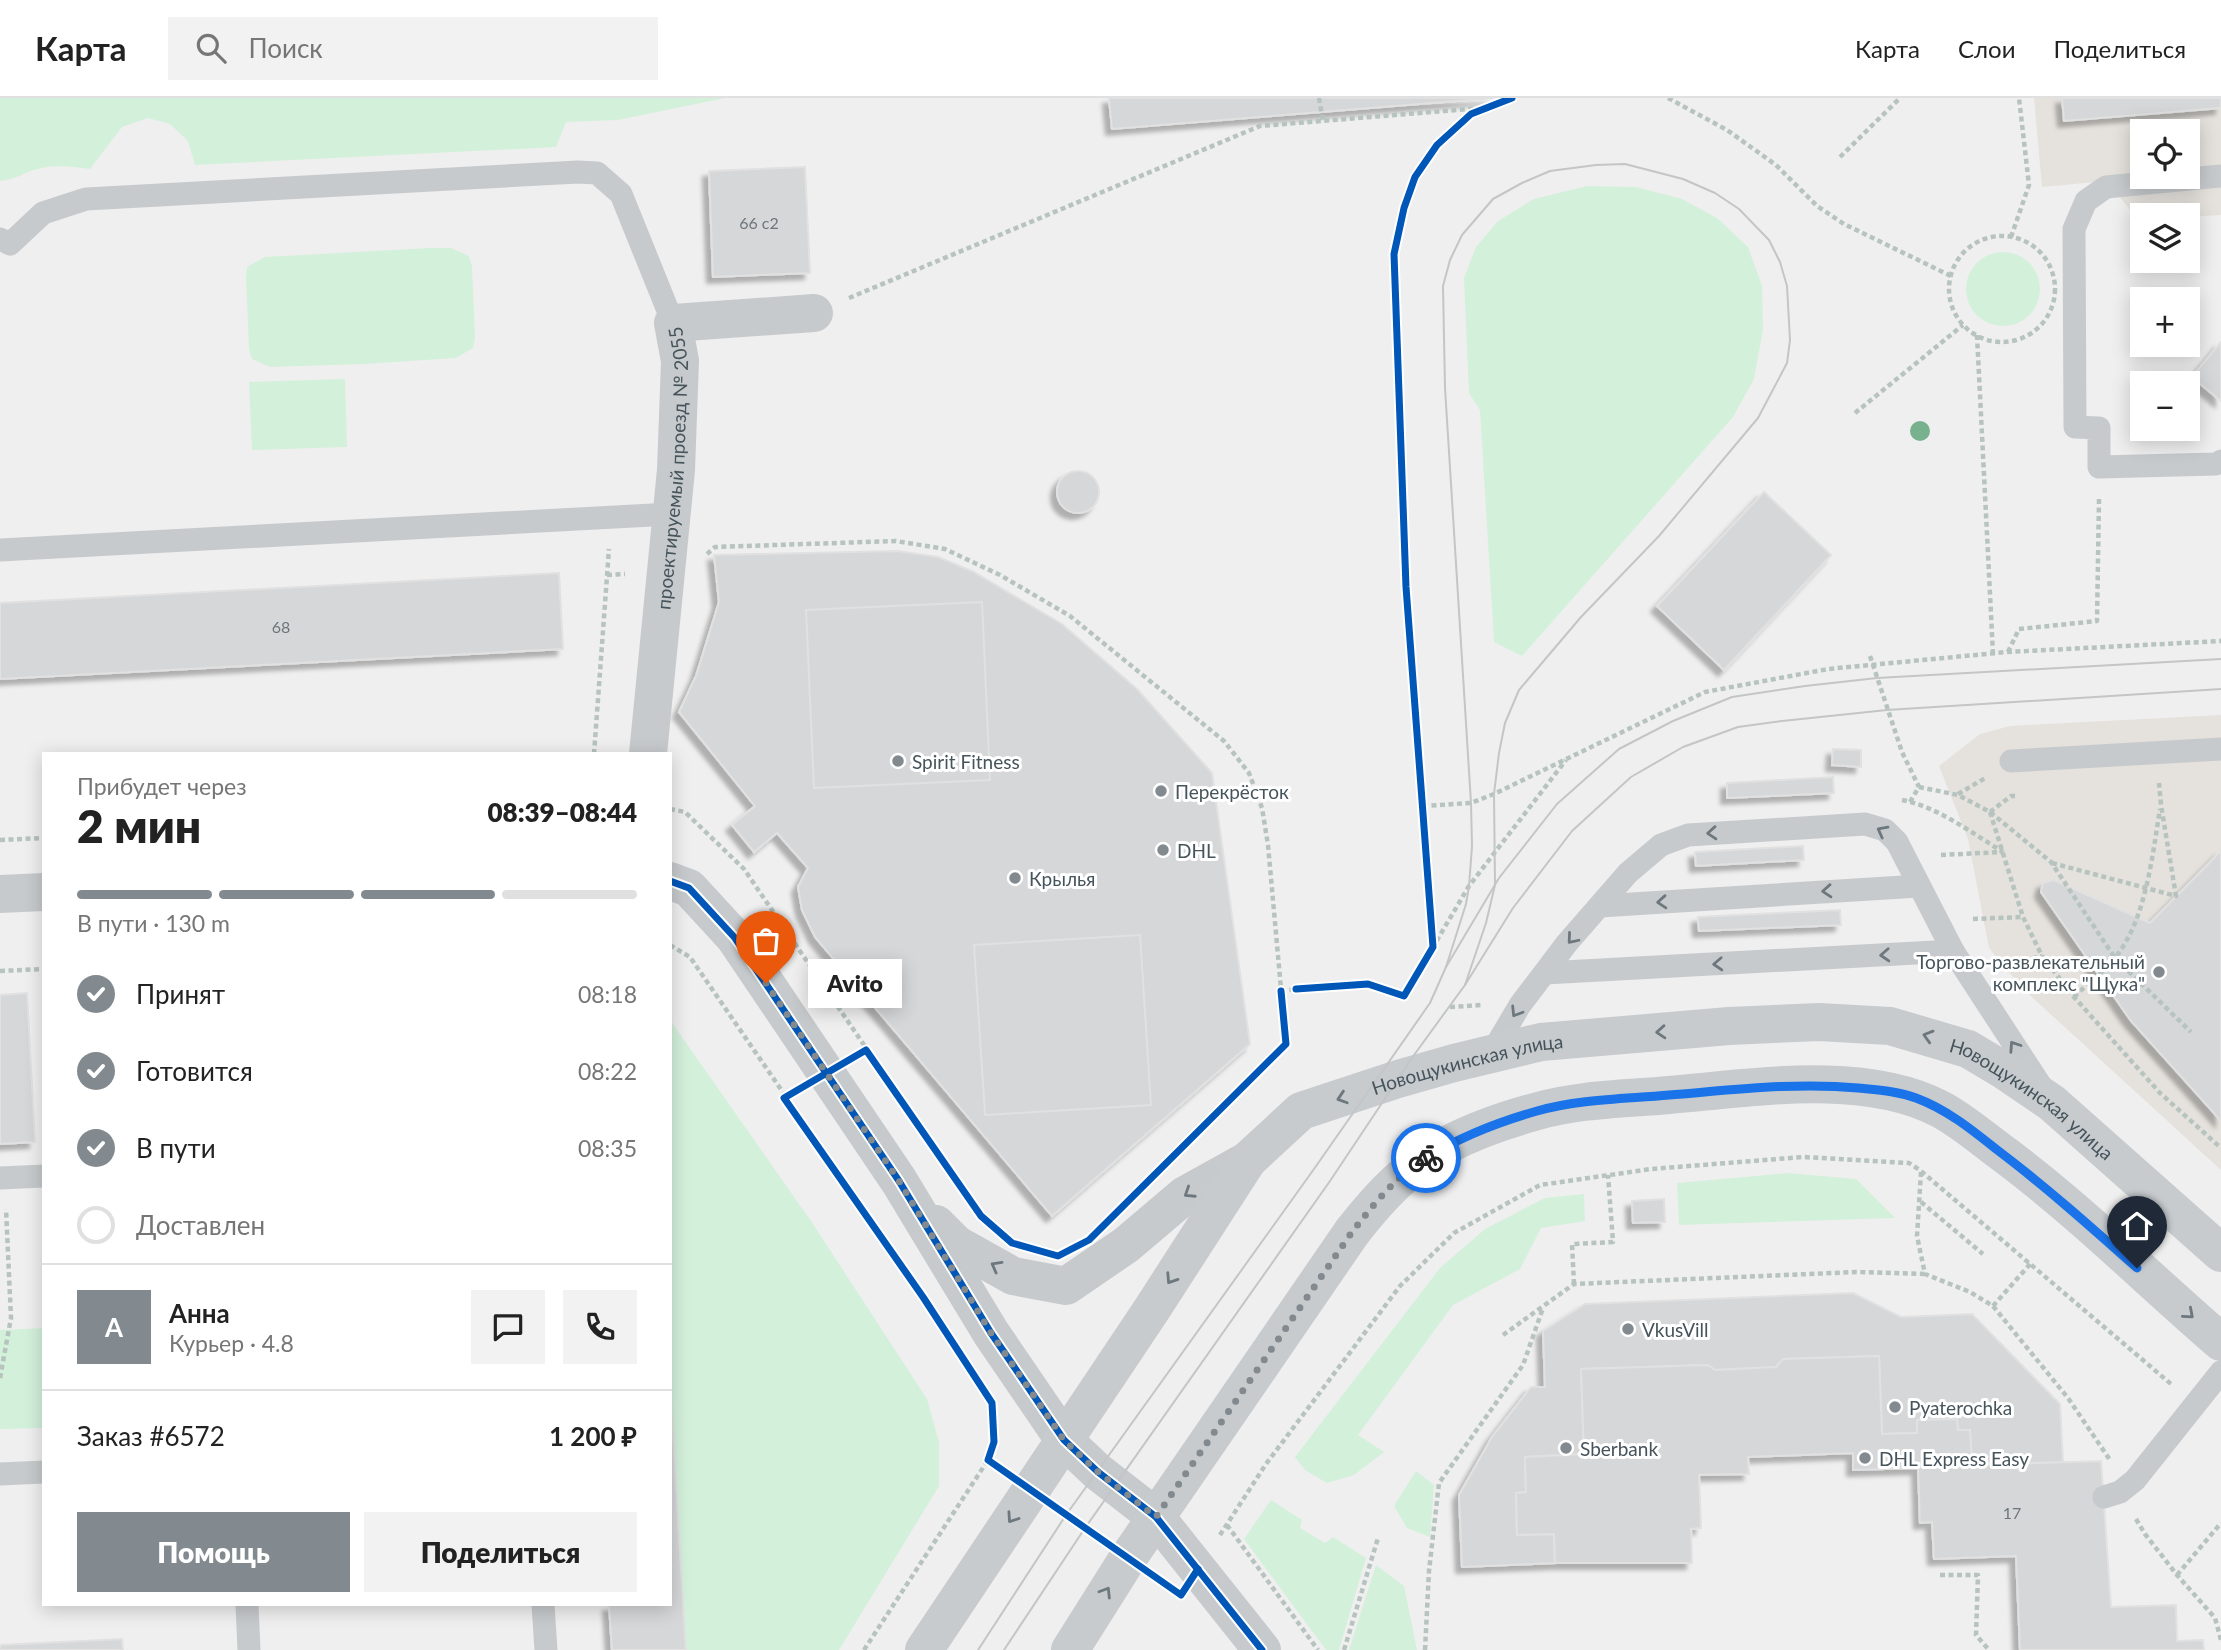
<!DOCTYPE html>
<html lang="ru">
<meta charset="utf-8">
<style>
:root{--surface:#fff;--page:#f2f2f2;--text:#222;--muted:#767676;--line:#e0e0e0;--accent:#828a8f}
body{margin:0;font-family:Lato,sans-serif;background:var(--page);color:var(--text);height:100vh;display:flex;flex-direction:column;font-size:26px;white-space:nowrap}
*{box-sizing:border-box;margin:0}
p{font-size:23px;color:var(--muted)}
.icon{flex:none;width:38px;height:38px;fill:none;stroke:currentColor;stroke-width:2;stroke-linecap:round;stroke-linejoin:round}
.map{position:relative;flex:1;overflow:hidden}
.panel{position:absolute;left:42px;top:654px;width:630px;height:854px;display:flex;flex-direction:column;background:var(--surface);border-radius:0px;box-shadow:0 4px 18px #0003}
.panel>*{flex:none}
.controls{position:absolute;left:2130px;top:21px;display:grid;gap:14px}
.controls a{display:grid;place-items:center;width:70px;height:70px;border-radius:0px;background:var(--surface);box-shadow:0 4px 18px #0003;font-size:35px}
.pin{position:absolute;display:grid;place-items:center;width:60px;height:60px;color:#fff;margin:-72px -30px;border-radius:50% 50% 50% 0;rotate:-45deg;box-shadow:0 0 7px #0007}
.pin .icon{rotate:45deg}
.courier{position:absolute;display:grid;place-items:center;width:70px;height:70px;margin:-35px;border:5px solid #1a73e8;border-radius:50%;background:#fff;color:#222;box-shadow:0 2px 9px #0007}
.bubble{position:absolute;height:49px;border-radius:0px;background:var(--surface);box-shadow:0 4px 18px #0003;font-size:23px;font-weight:800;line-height:49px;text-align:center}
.overview em{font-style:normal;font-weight:800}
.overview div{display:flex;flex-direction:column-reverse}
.overview{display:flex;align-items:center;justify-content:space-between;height:119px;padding:0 35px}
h1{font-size:46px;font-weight:800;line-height:52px}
.bar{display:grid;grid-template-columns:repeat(4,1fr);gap:10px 7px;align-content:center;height:84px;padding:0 35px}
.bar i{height:9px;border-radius:5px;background:var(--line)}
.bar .current{background:var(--accent)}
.bar p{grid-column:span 4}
.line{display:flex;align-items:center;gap:18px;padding:0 35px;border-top:2px solid var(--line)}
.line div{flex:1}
.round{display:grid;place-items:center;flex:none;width:74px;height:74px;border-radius:0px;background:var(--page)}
ol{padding:0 35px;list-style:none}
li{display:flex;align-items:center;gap:21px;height:77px}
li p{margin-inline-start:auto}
li .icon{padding:7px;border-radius:50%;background:var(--accent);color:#fff;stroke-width:4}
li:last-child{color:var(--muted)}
li i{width:38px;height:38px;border:4px solid var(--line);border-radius:50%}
.cta{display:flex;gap:14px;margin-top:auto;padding:14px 35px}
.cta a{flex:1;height:80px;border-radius:0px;background:var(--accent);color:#fff;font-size:28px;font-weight:800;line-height:80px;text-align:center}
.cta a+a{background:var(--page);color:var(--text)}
header{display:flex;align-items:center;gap:42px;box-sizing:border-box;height:98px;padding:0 35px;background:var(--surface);border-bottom:2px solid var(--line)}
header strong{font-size:33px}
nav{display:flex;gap:38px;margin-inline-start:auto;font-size:24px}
.search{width:490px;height:63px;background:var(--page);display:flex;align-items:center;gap:18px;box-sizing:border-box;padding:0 24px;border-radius:0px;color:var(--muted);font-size:26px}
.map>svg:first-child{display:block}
</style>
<header>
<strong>Карта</strong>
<div class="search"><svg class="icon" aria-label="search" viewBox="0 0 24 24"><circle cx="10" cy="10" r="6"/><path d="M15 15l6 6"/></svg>Поиск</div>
<nav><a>Карта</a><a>Слои</a><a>Поделиться</a></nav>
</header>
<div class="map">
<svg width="2221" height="1552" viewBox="0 0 2221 1552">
<defs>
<filter id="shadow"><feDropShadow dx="-6" dy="6" stdDeviation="2" flood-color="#0004"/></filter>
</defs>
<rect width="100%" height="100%" fill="#f0efef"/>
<!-- commercial -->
<g fill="#e5e2dd" fill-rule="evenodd">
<path d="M 2034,0 L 2221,0 L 2221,117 L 2188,119 L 2188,117 L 2142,117 L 2142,122 L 2138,122 L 2107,83 L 2042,89 ZM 2142,33 L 2188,33 L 2188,79 L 2142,79 Z"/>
<polygon points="2221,617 2221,1072 2022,890 1989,850 1968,741 1939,668 1980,636 2010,628"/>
</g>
<!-- green -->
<g fill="#d3f0db">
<path d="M 0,0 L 725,0 L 618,22 L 566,24 L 556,49 L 195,67 L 188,43 L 170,26 L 148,20 L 122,29 L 90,71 C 74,69 55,66 38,71 C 24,74 18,81 0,83 Z"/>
<polygon points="1587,88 1636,89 1682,101 1717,120 1748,149 1762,188 1763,231 1754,281 1733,319 1522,558 1494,544 1480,312 1469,295 1464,180 1476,149 1498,123 1534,101"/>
<polygon points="430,150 451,150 469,158 472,168 475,240 473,250 456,260 364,266 270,269 252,261 249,251 246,180 247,169 265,159"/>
<circle cx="2003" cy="191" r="37"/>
<polygon points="345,281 347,349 252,352 249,284"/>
<polygon points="670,922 813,1126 927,1301 939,1344 939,1388 839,1552 686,1552 670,1287"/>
<polygon points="1788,1075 1856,1081 1895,1120 1679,1127 1677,1085"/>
<polygon points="1584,1096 1585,1123 1541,1130 1520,1171 1453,1207 1358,1337 1384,1354 1354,1377 1327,1385 1305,1372 1295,1359 1440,1170 1485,1131 1545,1100"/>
<polygon points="44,1230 44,1330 0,1331 0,1232"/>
<polygon points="1416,1373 1434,1387 1430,1439 1407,1430 1394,1408"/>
<polygon points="1271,1402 1302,1422 1300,1430 1325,1445 1333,1439 1366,1460 1339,1552 1326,1552 1244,1441"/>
<polygon points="1376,1467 1404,1488 1417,1552 1349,1552"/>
</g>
<!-- building -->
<g fill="#d6d7d8" stroke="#e1e1e2" stroke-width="2" filter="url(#shadow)">
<polygon points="1109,0 1493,0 1112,31"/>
<polygon points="2062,0 2221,0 2221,10 2064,23"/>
<polygon points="805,69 810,175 713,179 709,73"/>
<polygon points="2221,244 2221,303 2192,279"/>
<circle cx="1078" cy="394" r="21"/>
<polygon points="1764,394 1831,457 1724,572 1657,508"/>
<polygon points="897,453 938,459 972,473 1062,526 1137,591 1212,675 1250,946 1052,1118 815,839 802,812 798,789 808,770 777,735 754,754 732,727 755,708 679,614 696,578 719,504 714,457"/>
<polygon points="559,475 563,551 0,581 0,505"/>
<polygon points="982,504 990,682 814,690 806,512"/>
<polygon points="1833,651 1861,652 1861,669 1832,667"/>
<polygon points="1833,679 1834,695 1727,700 1727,685"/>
<polygon points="1803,748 1804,762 1696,768 1695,754"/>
<polygon points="2221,753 2221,1023 2131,923 2041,794 2043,785 2054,782 2150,825"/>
<polygon points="1840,812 1841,827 1699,833 1698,819"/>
<polygon points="1140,837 1151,1007 985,1017 974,847"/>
<polygon points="27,895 35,1044 0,1046 0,897"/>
<polygon points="1664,1101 1665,1124 1633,1125 1632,1103"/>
<polygon points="1853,1195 1901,1219 1972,1216 2060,1306 2063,1364 1972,1367 1970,1332 1958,1332 1957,1321 1917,1322 1917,1335 1882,1336 1879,1258 1783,1261 1776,1269 1715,1272 1708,1267 1581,1271 1584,1356 1525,1359 1526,1394 1516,1395 1517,1437 1554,1436 1555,1465 1462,1469 1459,1397 1492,1339 1531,1289 1545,1289 1543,1233 1585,1206"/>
<polygon points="1879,1258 1882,1336 1917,1335 1917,1322 1957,1321 1958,1332 1970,1332 1972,1367 2101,1363 2111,1509 2176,1507 2177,1543 2203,1542 2204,1552 2020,1552 2016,1458 1934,1461 1932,1424 1920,1425 1918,1370 1853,1372 1853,1355 1748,1359 1749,1376 1699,1377 1701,1430 1691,1431 1692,1465 1555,1465 1554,1436 1517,1437 1516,1395 1526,1394 1525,1359 1584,1356 1581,1271 1708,1267 1715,1272 1776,1269 1783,1261"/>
<polygon points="670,1287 686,1552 612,1552 609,1507 670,1507"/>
<polygon points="122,1541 123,1552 0,1552 0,1547"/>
</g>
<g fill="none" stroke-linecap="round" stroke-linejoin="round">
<!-- path -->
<g stroke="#b6c3be" stroke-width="4.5" stroke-dasharray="5 3.5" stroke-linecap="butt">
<polyline points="1319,0 1323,23"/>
<polyline points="1668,0 1727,32 1776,67 1817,108 1844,126 1951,178"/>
<polyline points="1840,59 1900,0"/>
<circle cx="2002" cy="191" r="53"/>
<polyline points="2011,139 2029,87 2019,0"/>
<polyline points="849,200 1260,28 1481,10"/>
<polyline points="1977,237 1993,556"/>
<polyline points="1855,315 1963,227"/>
<polyline points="707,456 715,449 896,443 945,451 1000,477 1070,518 1224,643 1249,675 1262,710 1268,747 1286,946 1178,1053"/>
<polyline points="607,477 625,476"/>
<polyline points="2008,554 2019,531 2097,523 2099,401"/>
<polyline points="1870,558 1902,654 1919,689"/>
<polyline points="594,656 609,451"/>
<polyline points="1919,689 1958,697 1990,714 2051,764 2115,860 2191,934"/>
<polyline points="1958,696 1987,679"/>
<path d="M 1902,702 C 1938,709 1972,735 2003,754"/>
<polyline points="1910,704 1919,689"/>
<polyline points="1423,708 1471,705 1494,696 1705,594 1828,571 2007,554 2221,543"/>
<polyline points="670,711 685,714 744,771 967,1098"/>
<polyline points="1990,714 2023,819 2042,858 2074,899 2160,995 2221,1050"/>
<polyline points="1990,714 2011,698 2015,698"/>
<polyline points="0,742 44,740"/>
<polyline points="1941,757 2002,754"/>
<polyline points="2052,765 2176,798 2161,707 2159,685"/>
<polyline points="1973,821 2023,819"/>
<polyline points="670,847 690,859 892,1153"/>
<polyline points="1433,849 1406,489 1394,156 1404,110 1415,79 1437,47 1471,16 1512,0"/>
<polyline points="1999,868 2042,858"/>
<polyline points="0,873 44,871"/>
<polyline points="1368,886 1404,898 1469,788 1566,662"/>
<polyline points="1281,893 1296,891"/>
<path d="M 2074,899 C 2087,886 2102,875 2114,861 C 2146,823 2152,759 2160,711"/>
<polyline points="1450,909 1482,907"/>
<polyline points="1921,1074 1917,1138 1925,1176 1970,1194 1993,1208 2068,1300 2110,1362"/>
<polyline points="1921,1104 1983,1156"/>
<polyline points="1574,1186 1572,1146 1613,1144 1608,1077"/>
<polyline points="1993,1208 2031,1165"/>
<polyline points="1503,1237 1574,1186 1856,1174 1925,1176"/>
<polyline points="0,1280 11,1220 6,1111"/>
<polyline points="2136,1421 2145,1436 2177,1477 2215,1520 2221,1542"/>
<polyline points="1227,1427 1318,1552"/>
<polyline points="1220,1437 1266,1366 1400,1188 1454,1135 1540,1087 1651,1071 1803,1059 1909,1065 1921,1073 2171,1286"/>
<polyline points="1940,1477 1978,1477 1976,1537 1989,1552"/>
<polyline points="2177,1477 2221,1425"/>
<polyline points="864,1552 988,1362 994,1344 992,1310"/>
<polyline points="1344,1552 1378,1440"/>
<polyline points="1425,1552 1429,1473 1439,1385 1523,1267 1543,1210"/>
</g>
<!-- service -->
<g stroke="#c7cacc" stroke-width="23">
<polyline points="2221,78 2106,89 2086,103 2074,131 2075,329 2099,330 2099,369 2216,366 2221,363"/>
<polyline points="0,141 10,146 43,115 86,101 578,74 597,75 621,96 673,225"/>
<polyline points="0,452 671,416"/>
<polyline points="2011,663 2221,651"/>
<polyline points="1600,808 1919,788"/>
<polyline points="1545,875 1953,853"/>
<polyline points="1491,956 1520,907 1567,845 1628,775 1661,747 1688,737 1865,726 1885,732 1897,744 1953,853 2041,988"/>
<polyline points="0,1080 44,1078"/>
<polyline points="0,1376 44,1374"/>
<polyline points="2104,1399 2120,1394 2135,1382 2221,1274"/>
<polyline points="247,1507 249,1552"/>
<polyline points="543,1507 546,1552"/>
</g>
<!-- minor -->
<g stroke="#c7cacc" stroke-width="38">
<path id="s1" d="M 648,656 L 676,372 L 680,263 L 673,225 L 814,215"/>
<polyline points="670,783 689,790 735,840 899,1083 991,1235 1064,1342 1098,1374 1156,1419 1262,1552"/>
<polyline points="0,796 44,794"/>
<polyline points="936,1126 956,1146 1013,1178 1066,1188 1126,1147 1185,1097 1248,1062"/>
</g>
<!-- secondary -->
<g stroke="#c7cbce" stroke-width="38">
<path id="s2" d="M 924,1552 L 1152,1211 L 1248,1062 L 1301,1013 L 1398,981 L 1454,965 L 1541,944 L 1729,928 L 1819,924 L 1890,928 L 1968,951 L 2005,973 L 2052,1005 L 2221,1155"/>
<path d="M 1070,1552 L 1128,1460 L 1352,1134 C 1380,1098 1408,1068 1449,1046 C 1476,1032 1508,1021 1538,1013 C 1580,1001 1626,1001 1669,997 C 1751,990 1864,971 1940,1011 C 1963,1023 1984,1042 2005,1057 C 2081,1114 2149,1182 2221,1244"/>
</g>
<!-- tram -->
<g stroke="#c3c5c6" stroke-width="2">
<polyline points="1446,869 1466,806 1469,788 1472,748 1471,705 1445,290 1443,188 1450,162 1462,137 1493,101 1522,85 1550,73 1596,67 1625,66 1683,81 1715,95 1739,111 1769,142 1780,164 1787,188 1790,242 1787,265 1758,320 1659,438 1581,519 1519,592 1505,625 1499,655 1494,696 1495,787 1486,825 1465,887"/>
<polyline points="978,1552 1066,1417 1314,1071 1430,905 1446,869 1499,780 1557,706 1619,651 1673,623 1732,599 1805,588 1877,580 2221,561"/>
<polyline points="1004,1552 1085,1430 1330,1083 1414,957 1465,887 1513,810 1572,733 1631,679 1683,649 1738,629 1782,623 1887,612 2221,591"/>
</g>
<!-- cycleway casing -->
<g stroke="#fff" stroke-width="11">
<g id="cycleway">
<polyline points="670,783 689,790 735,840 899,1083 991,1235 1064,1342 1098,1374 1156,1419 1262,1552"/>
<polyline points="1296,891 1368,886 1404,898 1433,849 1406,489 1394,156 1404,110 1415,79 1437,47 1471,16 1512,0"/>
<polyline points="1198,1471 1181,1497 988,1362 994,1344 992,1305 923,1199 784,1000 866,952 981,1118 1012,1145 1058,1158 1089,1142 1286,946 1281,893"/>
</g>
</g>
<!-- cycleway -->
<use href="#cycleway" stroke="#0057b8" stroke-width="7"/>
</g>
<!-- trees -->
<circle fill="#78b18e" cx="1920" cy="333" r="10"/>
<!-- one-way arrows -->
<defs><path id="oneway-chevron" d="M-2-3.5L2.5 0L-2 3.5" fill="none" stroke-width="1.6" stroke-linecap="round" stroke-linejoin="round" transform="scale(1.75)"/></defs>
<g stroke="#6d777e">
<use href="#oneway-chevron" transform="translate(1882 733) rotate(-152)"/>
<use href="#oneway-chevron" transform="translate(1712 735) rotate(176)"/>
<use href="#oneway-chevron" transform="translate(1827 793) rotate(176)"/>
<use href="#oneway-chevron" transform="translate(1662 804) rotate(176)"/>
<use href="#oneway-chevron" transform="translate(1572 841) rotate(130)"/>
<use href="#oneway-chevron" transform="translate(1885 857) rotate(177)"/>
<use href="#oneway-chevron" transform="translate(1718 866) rotate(177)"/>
<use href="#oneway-chevron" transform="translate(1516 914) rotate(122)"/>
<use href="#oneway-chevron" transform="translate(2014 948) rotate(-124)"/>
<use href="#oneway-chevron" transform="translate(1189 1095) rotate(147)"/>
<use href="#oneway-chevron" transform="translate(996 1168) rotate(-151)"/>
</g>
<g stroke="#6d787e">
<use href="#oneway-chevron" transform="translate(1661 934) rotate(176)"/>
<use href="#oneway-chevron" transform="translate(1928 938) rotate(-164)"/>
<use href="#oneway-chevron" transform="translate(1342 1000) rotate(162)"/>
<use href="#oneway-chevron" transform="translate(1171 1181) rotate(123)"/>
<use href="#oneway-chevron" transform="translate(2189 1216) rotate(41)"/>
<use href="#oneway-chevron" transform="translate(1012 1420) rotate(124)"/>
<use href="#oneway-chevron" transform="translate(1106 1494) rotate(-58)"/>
</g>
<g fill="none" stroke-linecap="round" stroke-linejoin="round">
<!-- done -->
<path stroke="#828a8f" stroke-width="7" stroke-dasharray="0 12.6" d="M 766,885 L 899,1083 L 991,1235 L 1064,1342 L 1098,1374 L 1156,1419 L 1352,1134 C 1374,1106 1395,1079 1426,1060"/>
<!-- route -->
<path stroke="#1a73e8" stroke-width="9" d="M 1426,1060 C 1460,1039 1498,1024 1537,1013 C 1579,1001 1625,1001 1669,997 C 1732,992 1795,984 1858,990 C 1878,992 1897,993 1916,1000 C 1946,1011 1971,1031 1996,1051 C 2045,1088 2091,1129 2137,1170"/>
</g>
<!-- markers -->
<g fill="#828a8f" stroke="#fff" stroke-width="2.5">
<circle cx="898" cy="663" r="7"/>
<circle cx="1161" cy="693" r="7"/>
<circle cx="1163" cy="752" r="7"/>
<circle cx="1015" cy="780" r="7"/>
<circle cx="2159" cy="874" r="7"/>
<circle cx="1628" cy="1231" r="7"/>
<circle cx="1895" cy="1309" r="7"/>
<circle cx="1566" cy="1350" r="7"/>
<circle cx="1865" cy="1360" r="7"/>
</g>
<g text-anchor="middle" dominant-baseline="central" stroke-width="6" stroke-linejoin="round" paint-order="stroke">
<!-- number labels -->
<g font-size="16" fill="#6c767c">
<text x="759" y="124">66 с2</text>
<text x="281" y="528">68</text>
<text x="2012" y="1414">17</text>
</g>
<!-- street labels -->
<g font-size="19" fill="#46545c" stroke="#fff">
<text stroke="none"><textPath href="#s1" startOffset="287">проектируемый проезд № 2055</textPath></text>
<text stroke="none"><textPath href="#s2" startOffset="833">Новощукинская улица</textPath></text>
<text stroke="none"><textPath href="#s2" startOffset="1421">Новощукинская улица</textPath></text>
</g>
<!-- poi labels -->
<g font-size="19" fill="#46545c" stroke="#fff" text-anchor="start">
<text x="912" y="663">Spirit Fitness</text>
<text x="1175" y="693">Перекрёсток</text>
<text x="1177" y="752">DHL</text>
<text x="1029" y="780">Крылья</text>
<text x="2145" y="863" text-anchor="end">Торгово-развлекательный<tspan x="2145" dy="22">комплекс "Щука"</tspan></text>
<text x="1642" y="1231">VkusVill</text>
<text x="1909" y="1309">Pyaterochka</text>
<text x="1580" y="1350">Sberbank</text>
<text x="1879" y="1360">DHL Express Easy</text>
</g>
</g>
</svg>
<div class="controls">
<a><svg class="icon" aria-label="locate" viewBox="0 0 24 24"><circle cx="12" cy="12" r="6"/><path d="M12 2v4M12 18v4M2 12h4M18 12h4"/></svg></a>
<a><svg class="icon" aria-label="layers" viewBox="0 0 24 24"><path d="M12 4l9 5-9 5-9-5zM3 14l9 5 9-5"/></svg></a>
<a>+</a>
<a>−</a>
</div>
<div class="pin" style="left:766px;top:885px;background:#ea580c"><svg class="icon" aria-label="bag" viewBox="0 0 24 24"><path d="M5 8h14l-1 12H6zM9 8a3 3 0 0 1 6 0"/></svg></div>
<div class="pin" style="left:2137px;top:1170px;background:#1f2937"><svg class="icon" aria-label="home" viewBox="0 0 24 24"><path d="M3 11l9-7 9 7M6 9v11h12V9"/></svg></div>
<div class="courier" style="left:1426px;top:1060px"><svg class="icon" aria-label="bike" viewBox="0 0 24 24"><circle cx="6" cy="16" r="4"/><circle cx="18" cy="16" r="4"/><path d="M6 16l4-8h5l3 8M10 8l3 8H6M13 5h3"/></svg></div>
<div class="bubble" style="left:808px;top:861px;width:94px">Avito</div>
<section class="panel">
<div class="overview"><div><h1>2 мин</h1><p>Прибудет через</p></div><em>08:39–08:44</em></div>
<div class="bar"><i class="current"></i><i class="current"></i><i class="current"></i><i></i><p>В пути · 130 m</p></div>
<ol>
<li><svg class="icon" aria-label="check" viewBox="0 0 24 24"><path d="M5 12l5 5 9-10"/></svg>Принят<p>08:18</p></li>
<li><svg class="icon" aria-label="check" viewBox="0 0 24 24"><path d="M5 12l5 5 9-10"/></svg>Готовится<p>08:22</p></li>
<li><svg class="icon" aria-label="check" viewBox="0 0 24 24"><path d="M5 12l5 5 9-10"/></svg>В пути<p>08:35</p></li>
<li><i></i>Доставлен</li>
</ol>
<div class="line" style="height:126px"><b class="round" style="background:var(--accent);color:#fff">А</b><div><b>Анна</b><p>Курьер · 4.8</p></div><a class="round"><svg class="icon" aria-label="chat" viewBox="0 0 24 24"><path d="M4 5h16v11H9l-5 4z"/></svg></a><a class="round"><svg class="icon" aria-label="phone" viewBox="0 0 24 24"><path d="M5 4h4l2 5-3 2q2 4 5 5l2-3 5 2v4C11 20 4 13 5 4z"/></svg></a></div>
<div class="line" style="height:91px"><div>Заказ #6572</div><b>1 200 ₽</b></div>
<div class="cta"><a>Помощь</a><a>Поделиться</a></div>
</section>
</div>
